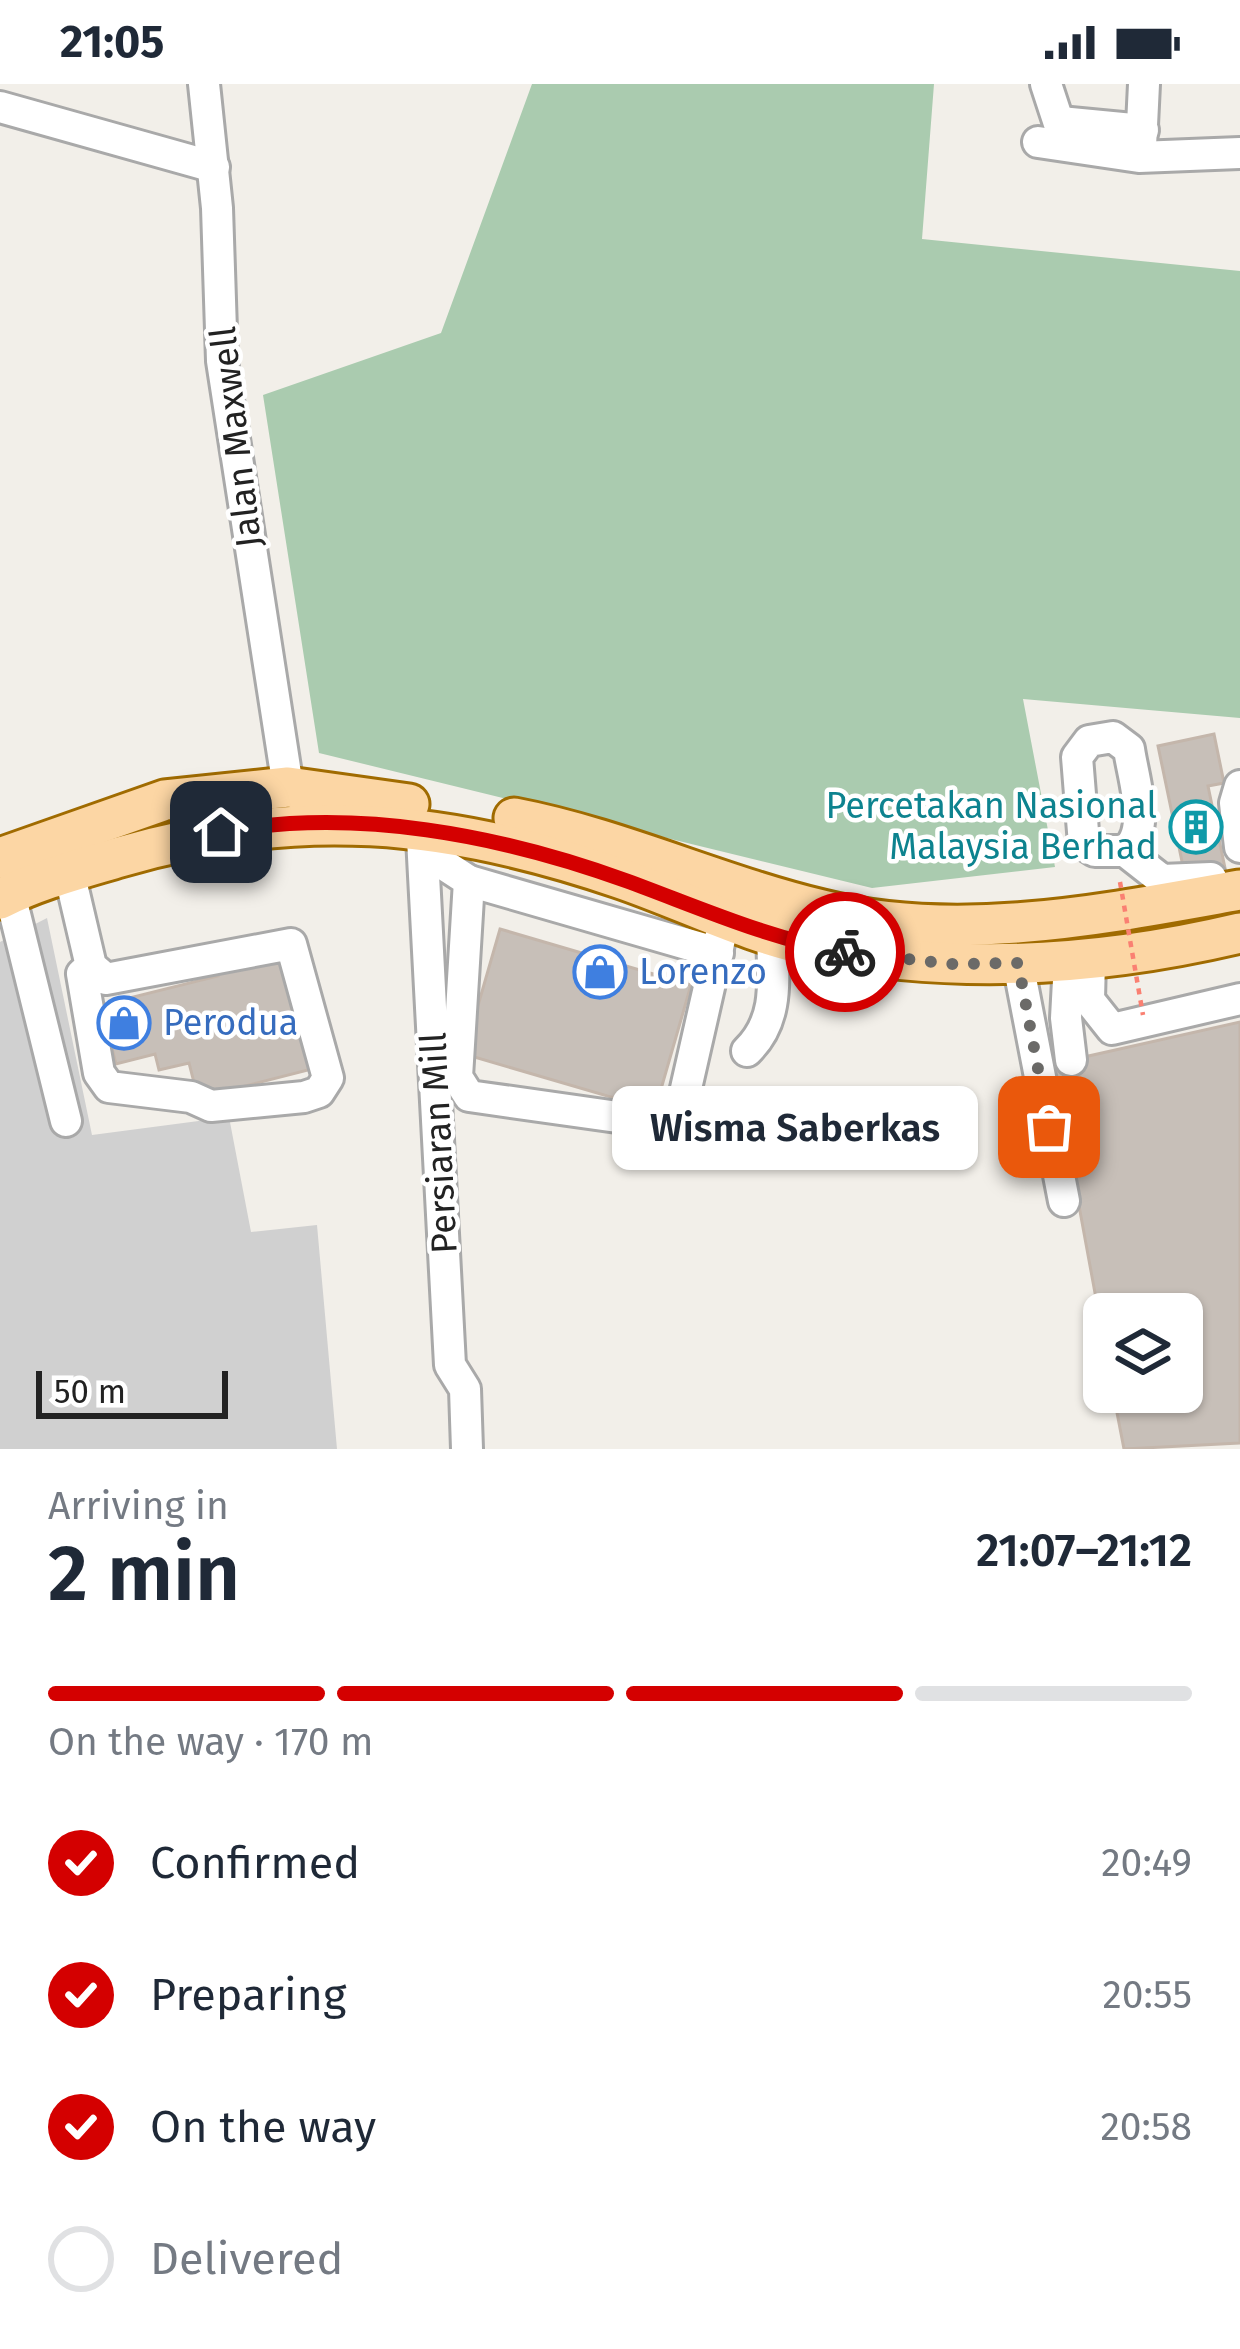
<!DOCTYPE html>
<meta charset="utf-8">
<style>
:root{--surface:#fff;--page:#f6f6f7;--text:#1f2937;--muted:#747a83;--line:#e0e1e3;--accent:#d40000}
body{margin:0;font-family:"Fira Sans",sans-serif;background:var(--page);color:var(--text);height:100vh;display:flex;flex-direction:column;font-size:45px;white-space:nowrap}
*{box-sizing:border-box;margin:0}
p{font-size:39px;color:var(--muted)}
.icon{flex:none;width:66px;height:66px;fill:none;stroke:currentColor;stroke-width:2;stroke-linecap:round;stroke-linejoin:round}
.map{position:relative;height:1365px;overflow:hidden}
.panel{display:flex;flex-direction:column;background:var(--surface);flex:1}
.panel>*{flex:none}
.fabs{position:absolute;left:1083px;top:1209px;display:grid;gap:24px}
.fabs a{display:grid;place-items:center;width:120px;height:120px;border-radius:18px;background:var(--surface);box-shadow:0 3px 9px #0004;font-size:60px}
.scale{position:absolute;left:36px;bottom:30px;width:192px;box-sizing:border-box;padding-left:12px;border:6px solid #222;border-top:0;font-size:33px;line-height:42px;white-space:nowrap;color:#222;-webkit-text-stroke:9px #fff;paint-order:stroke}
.pin{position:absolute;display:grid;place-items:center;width:102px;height:102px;color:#fff;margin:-51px;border-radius:24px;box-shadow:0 6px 18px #0006}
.courier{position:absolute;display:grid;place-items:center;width:120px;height:120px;margin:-60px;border:9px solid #d40000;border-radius:50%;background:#fff;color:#222;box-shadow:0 3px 15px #0007}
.bubble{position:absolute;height:84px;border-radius:18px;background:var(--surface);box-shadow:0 3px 9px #0004;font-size:39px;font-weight:600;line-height:84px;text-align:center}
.head em{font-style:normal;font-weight:600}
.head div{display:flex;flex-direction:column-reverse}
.head{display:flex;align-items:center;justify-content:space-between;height:204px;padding:0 48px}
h1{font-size:78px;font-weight:600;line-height:90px}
.bar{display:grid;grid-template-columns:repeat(4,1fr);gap:18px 12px;align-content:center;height:144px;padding:0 48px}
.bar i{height:15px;border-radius:9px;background:var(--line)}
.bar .current{background:var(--accent)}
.bar p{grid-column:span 4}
ol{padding:0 48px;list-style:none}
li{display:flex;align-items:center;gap:36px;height:132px}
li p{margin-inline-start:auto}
li .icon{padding:12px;border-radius:50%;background:var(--accent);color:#fff;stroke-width:4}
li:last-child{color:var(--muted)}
li i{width:66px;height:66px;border:6px solid var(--line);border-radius:50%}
.status{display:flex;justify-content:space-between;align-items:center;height:84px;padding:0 60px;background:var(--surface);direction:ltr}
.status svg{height:33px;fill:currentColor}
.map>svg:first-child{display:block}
</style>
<div class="status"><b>21:05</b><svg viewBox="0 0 49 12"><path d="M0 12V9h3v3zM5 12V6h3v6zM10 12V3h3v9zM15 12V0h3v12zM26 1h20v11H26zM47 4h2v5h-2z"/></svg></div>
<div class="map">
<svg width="1240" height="1365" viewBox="0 0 1240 1365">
<rect width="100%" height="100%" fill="#f2efe9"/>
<!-- religious -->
<polygon fill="#d0d0d0" points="47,834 92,1051 229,1033 251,1148 317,1141 337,1365 0,1365 0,858"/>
<!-- cemetery -->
<polygon fill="#aacbaf" points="532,0 934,0 922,155 1240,187 1240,634 1023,615 1055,783 872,804 319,669 263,311 441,249"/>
<!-- building -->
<g fill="#c7bfb8" stroke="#c4b6ab" stroke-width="3">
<polygon points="1214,650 1224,699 1208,702 1225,784 1185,792 1158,662"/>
<polygon points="500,845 691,901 655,1026 464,970"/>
<polygon points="280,861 312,985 198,1014 189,979 159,986 155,970 116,980 101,921 218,892 215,877"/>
<polygon points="1240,938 1240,1359 1124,1365 1113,1308 1182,1308 1182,1230 1104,1230 1104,1258 1053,980"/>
</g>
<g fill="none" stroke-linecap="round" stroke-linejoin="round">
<!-- minor casing -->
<g stroke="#a9a9a9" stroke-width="36">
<g id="minor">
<polyline points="204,0 217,124 222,277 288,703"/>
<polyline points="1046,0 1065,58"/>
<polyline points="0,23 214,83"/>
<polyline points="1060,38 1143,46"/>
<polyline points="1038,58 1139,73 1240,69"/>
<polyline points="1141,62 1144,0"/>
<polyline points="1240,702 1235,719 1240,763"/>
<polyline points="422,754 450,1281 465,1305 467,1365"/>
<polyline points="423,767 469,797 457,993 469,1012 667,1040 682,1022 725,833"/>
<path d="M 1125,767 C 1152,748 1133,694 1129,665 L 1113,653 L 1089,657 L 1077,673 L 1084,760 L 1095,767 L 1125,767 L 1162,796 L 1211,794"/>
<polyline points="69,788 91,882 106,895 291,860 328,994 319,1008 304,1013 211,1022 191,1013 109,1003 99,989 82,890 91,882"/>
<polyline points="469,797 718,869"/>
<polyline points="10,810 66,1037"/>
<polyline points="1090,875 1089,916 1112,945 1240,915"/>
<polyline points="1069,878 1066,934 1071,976"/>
<polyline points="1018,879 1064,1117"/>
<path d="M 747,967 C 780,935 773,894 772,851"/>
</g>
</g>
<!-- major casing -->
<g stroke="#a06b00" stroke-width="45">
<g id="major">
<path d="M 514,734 C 619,754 718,801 822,826 C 958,860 1105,830 1240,806"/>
<polyline points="0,774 165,716 288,703 409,720"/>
<path d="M 0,815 C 37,796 80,785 120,773 C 297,721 446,735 619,794 C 684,816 749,850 816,863 C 957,891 1101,882 1240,849"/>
</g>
</g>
<!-- minor -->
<use href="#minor" stroke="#fff" stroke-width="30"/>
<!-- major -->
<use href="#major" stroke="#fcd6a4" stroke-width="39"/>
<!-- path-bridge -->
<polyline stroke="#fa8072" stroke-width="4.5" stroke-dasharray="6 6" stroke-linecap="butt" points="1120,798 1143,931"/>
</g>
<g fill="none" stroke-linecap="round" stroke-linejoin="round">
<!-- done -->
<polyline stroke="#6b6a68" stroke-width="12" stroke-dasharray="0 21.6" points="845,868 950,880 1018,879 1049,1043"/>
<!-- route -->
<path stroke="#d40000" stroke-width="15" d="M 221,748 C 355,723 500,751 627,797 C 698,823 769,855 845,868"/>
</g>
<!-- icons -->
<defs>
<g id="building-ring" transform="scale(2.7)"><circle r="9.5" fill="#fff" stroke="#0f9aa8" stroke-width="1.5"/><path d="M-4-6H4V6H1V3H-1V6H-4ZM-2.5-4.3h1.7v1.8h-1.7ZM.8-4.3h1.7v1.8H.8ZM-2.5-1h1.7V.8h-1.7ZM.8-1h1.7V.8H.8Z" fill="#0f9aa8"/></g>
<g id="shop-ring" transform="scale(2.7)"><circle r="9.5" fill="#fff" stroke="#3f7fe0" stroke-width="1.5"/><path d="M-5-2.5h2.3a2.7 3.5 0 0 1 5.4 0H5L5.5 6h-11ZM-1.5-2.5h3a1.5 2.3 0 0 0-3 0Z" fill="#3f7fe0"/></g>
</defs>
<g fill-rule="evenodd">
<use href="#building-ring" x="1196" y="743"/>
<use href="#shop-ring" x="600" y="888"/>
<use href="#shop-ring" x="124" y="939"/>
</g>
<g text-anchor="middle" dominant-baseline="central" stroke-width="9" stroke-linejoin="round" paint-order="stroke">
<!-- street labels -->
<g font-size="36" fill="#222" stroke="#fff">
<text transform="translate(236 353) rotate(-97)">Jalan Maxwell</text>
<text transform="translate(439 1059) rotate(-93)">Persiaran Mill</text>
</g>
<!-- culture labels -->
<g font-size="36" fill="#0d838f" stroke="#fff" text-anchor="end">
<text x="1157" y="722">Percetakan Nasional<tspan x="1157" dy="41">Malaysia Berhad</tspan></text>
</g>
<!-- shop labels -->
<g font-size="36" fill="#366cbe" stroke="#fff" text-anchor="start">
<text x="639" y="888">Lorenzo</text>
<text x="163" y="939">Perodua</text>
</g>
</g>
</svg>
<div class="fabs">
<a><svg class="icon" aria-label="layers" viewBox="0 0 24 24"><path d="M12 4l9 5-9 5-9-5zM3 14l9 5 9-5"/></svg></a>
</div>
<div class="scale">50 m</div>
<div class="pin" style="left:1049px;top:1043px;background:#ea580c"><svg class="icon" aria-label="bag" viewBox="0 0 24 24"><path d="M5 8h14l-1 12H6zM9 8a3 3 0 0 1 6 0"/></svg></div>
<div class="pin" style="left:221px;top:748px;background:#1f2937"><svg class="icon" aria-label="home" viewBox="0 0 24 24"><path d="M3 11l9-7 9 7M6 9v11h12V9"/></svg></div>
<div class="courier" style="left:845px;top:868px"><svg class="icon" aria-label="bike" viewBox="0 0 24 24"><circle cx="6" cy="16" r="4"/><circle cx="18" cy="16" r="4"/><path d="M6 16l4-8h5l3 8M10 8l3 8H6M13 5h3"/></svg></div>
<div class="bubble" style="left:612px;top:1002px;width:366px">Wisma Saberkas</div>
</div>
<section class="panel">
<div class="head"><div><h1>2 min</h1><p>Arriving in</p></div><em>21:07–21:12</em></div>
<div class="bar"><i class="current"></i><i class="current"></i><i class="current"></i><i></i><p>On the way · 170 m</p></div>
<ol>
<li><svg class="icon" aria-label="check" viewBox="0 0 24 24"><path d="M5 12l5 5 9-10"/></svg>Confirmed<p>20:49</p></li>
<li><svg class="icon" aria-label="check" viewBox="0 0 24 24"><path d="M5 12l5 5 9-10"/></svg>Preparing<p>20:55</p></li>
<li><svg class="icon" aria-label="check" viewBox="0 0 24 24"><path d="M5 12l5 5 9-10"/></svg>On the way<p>20:58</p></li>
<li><i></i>Delivered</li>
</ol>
</section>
